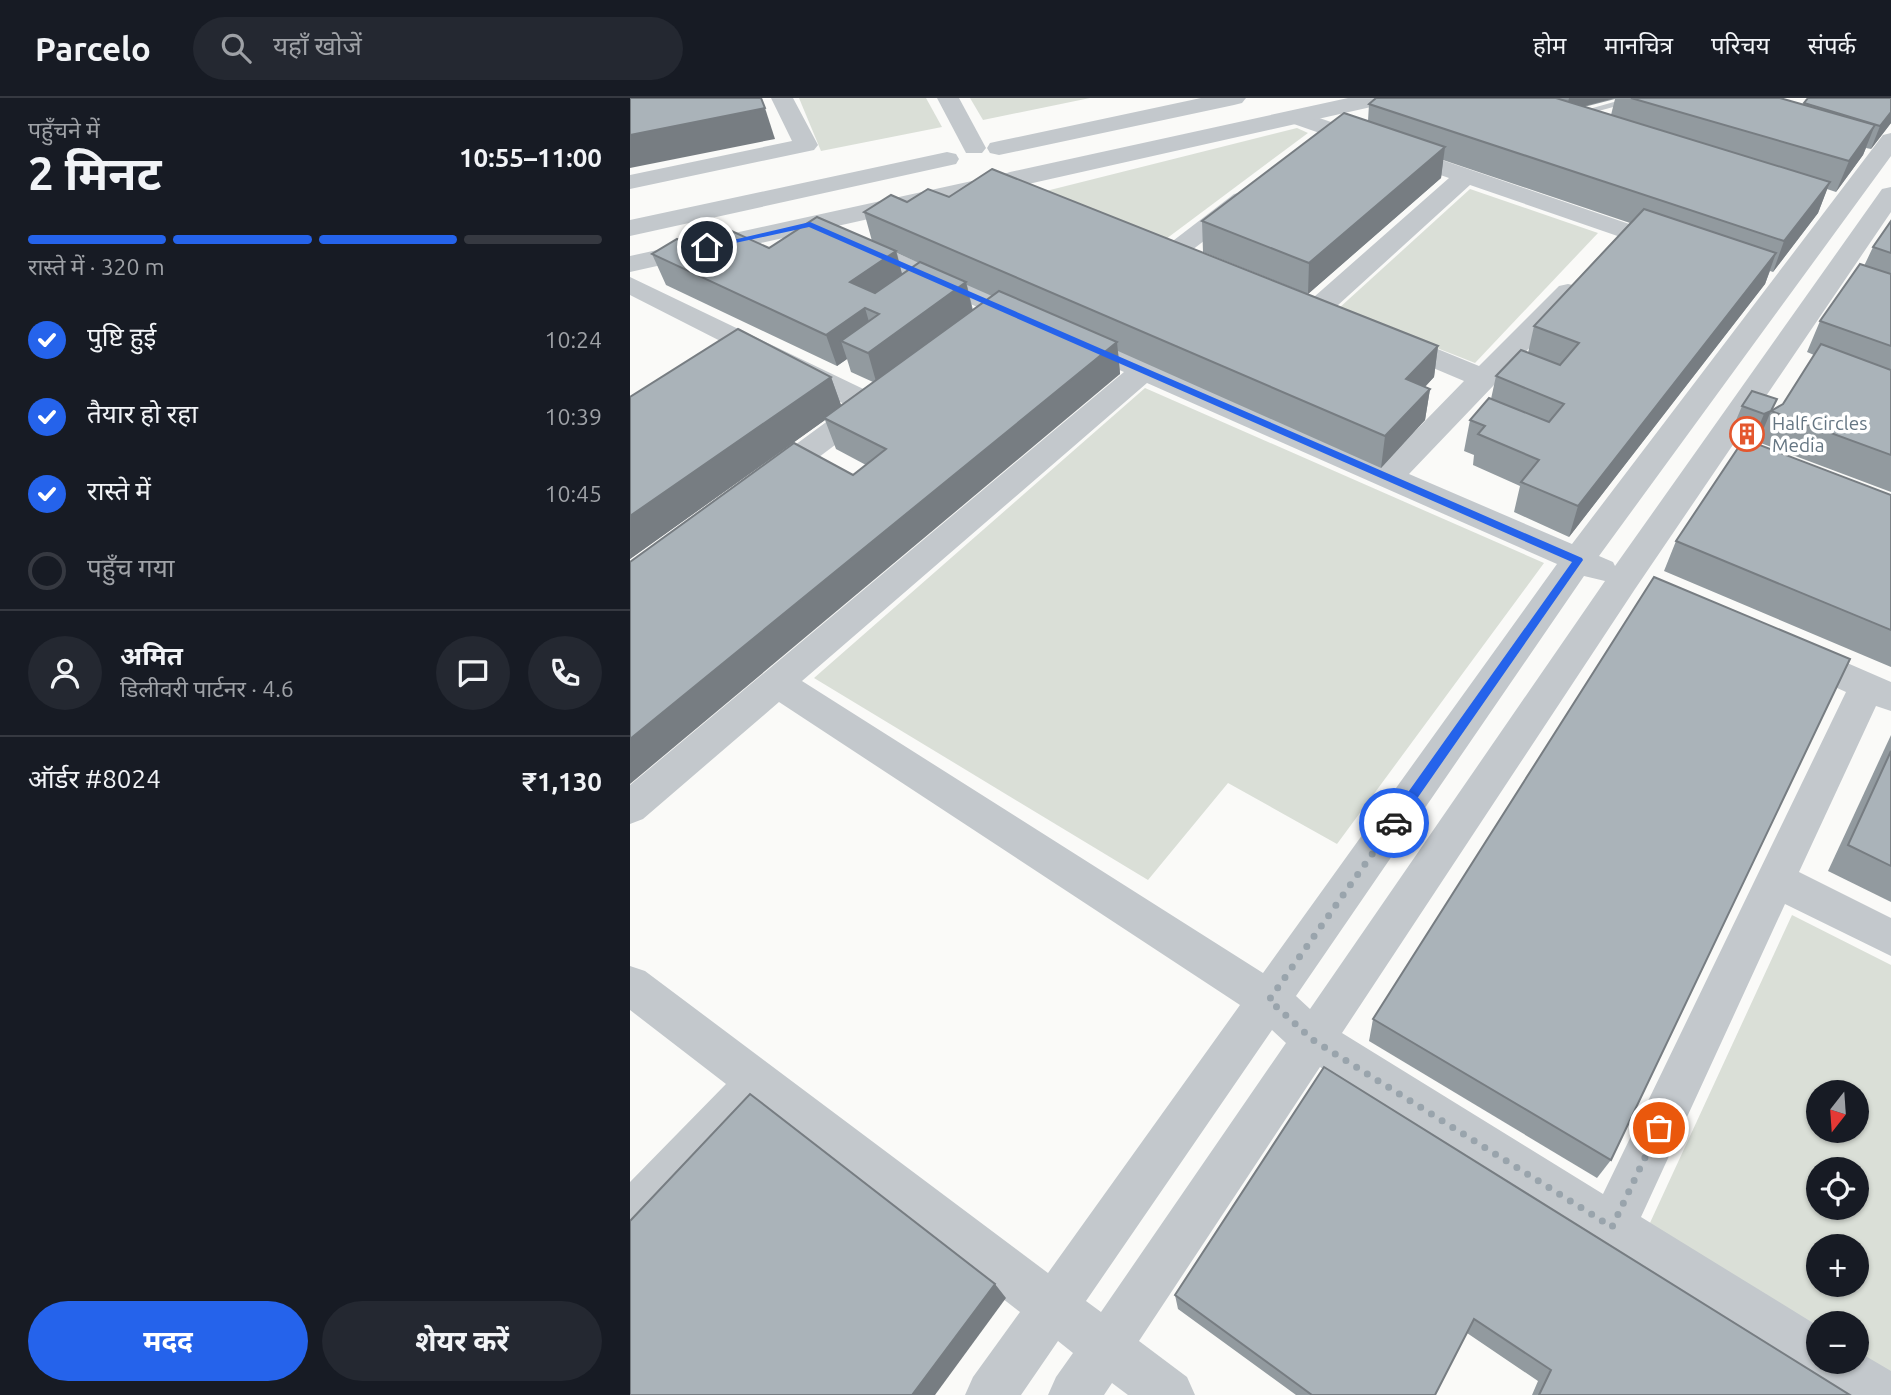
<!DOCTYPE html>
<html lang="hi">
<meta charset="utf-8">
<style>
:root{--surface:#171b24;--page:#242831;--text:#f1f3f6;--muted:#9ea1a6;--line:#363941;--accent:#2563eb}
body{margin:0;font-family:Ubuntu,"Noto Sans Devanagari",sans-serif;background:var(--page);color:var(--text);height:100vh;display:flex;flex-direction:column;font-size:26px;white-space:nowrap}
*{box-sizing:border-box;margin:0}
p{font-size:23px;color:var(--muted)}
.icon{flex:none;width:38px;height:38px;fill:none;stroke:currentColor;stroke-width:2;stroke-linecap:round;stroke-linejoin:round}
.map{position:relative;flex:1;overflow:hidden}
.drawer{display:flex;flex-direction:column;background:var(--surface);width:630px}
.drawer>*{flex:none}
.needle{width:46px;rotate:197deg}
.tools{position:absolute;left:1176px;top:982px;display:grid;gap:14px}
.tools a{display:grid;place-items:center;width:63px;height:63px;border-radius:50%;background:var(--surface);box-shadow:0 2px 5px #0004;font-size:35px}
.pin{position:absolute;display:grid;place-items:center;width:60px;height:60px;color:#fff;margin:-30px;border:4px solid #fff;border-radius:50%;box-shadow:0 2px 7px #0007}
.courier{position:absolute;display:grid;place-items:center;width:70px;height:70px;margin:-35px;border:5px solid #2563eb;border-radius:50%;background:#fff;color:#222;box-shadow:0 2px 9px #0007}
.overview em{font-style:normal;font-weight:700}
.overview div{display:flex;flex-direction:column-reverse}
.overview{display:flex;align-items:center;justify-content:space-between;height:119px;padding:0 28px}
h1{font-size:46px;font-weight:700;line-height:52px}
.bar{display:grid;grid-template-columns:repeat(4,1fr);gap:10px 7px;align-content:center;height:84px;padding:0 28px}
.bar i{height:9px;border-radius:5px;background:var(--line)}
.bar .active{background:var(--accent)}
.bar p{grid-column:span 4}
.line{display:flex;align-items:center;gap:18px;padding:0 28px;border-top:2px solid var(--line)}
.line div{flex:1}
.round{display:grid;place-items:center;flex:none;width:74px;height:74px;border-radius:37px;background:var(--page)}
ol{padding:0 28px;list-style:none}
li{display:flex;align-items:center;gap:21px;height:77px}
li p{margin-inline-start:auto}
li .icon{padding:7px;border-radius:50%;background:var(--accent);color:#fff;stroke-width:4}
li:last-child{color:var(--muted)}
li i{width:38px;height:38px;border:4px solid var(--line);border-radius:50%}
.cta{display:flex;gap:14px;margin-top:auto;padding:14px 28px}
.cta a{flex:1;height:80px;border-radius:42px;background:var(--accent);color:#fff;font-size:28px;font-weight:700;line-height:80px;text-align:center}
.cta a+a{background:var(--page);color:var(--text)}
header{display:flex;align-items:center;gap:42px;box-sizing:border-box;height:98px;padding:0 35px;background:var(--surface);border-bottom:2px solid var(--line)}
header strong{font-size:33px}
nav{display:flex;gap:38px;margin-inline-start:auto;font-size:24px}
.search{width:490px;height:63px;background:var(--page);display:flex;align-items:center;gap:18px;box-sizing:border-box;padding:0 24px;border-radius:38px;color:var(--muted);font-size:26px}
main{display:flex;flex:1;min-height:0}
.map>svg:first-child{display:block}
</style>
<header>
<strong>Parcelo</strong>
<div class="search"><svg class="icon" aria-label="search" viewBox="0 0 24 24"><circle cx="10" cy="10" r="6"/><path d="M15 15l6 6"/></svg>यहाँ खोजें</div>
<nav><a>होम</a><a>मानचित्र</a><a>परिचय</a><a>संपर्क</a></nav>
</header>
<main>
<section class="drawer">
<div class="overview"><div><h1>2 मिनट</h1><p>पहुँचने में</p></div><em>10:55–11:00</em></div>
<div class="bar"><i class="active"></i><i class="active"></i><i class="active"></i><i></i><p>रास्ते में · 320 m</p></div>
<ol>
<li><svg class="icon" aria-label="check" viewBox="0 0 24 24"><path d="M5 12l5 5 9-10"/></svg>पुष्टि हुई<p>10:24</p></li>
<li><svg class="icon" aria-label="check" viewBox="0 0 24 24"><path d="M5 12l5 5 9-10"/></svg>तैयार हो रहा<p>10:39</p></li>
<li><svg class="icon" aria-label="check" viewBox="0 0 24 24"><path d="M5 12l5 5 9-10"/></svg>रास्ते में<p>10:45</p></li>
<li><i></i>पहुँच गया</li>
</ol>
<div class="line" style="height:126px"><a class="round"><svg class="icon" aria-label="person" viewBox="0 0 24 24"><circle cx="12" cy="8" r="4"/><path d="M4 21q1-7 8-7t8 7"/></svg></a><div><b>अमित</b><p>डिलीवरी पार्टनर · 4.6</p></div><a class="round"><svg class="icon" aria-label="chat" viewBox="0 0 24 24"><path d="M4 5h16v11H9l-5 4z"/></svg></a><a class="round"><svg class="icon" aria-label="phone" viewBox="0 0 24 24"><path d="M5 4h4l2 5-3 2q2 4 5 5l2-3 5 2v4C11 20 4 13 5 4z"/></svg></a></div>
<div class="line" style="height:91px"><div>ऑर्डर #8024</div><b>₹1,130</b></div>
<div class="cta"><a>मदद</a><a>शेयर करें</a></div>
</section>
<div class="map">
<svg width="1261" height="1297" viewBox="0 0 1261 1297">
<rect width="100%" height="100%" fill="#fafaf8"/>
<!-- green -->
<g fill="#dadfd7" fill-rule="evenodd">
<polygon points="169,0 296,0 312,29 191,53"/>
<polygon points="340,0 460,0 353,22"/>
<polygon points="667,30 678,35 536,141 416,93"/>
<polygon points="840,91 968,135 845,265 708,211"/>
<polygon points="515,290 914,465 707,746 598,685 518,782 184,580"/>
<path d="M 1162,817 L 1261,867 L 1261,1277 L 1227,1256 L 1227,1225 L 1188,1225 L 1188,1232 L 1019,1127 ZM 1188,994 L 1227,994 L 1227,1032 L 1188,1032 ZM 1188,1071 L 1227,1071 L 1227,1110 L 1188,1110 ZM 1188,1148 L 1227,1148 L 1227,1186 L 1188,1186 Z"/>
</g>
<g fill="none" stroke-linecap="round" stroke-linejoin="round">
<!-- service -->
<polygon fill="#c3c8cc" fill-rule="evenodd" points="998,0 1016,0 943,20 938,17"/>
<!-- minor -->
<g fill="#c3c8cc" fill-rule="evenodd">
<polygon points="141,0 163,0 188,47 184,52 0,91 0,77 162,43"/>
<polygon points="307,0 329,0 356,50 352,55 336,55"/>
<polygon points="666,12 1049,143 1053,148 1049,153 1040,156 1031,153 840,87 696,218 686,220 676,218 672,212 676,206 819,80 658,24 655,19 658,14"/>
<path d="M 1261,35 L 1261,58 L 969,458 L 983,464 L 985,468 L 1252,91 L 1261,89 L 1261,114 L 1005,491 L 712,935 L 973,1096 L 1216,594 L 1154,566 L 1149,557 L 1154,548 L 1166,544 L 1178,548 L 1261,584 L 1261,613 L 1246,608 L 1169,774 L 1261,820 L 1261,858 L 1155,806 L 1011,1119 L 1188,1228 L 1188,1264 L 1227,1264 L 1227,1253 L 1261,1273 L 1261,1297 L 1205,1297 L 690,969 L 509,1243 L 557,1279 L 565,1297 L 498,1297 L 482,1285 L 474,1297 L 418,1297 L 426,1279 L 443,1255 L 428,1243 L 391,1297 L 335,1297 L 343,1279 L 390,1214 L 131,1013 L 17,1135 L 0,1142 L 0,1084 L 96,986 L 0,912 L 0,868 L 15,873 L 418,1175 L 610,907 L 149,604 L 13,721 L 0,726 L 0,687 L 494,274 L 214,150 L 210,145 L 214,140 L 223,137 L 232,140 L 754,365 L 834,283 L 751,248 L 747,242 L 751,236 L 761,234 L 771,236 L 849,268 L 929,188 L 938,186 L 947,188 L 951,194 L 947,200 L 779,376 L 942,446 L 1253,37 ZM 517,285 L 927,466 L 633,875 L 172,583 ZM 954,478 L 975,483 L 680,911 L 666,898 ZM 642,932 L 656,945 L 471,1214 L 456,1203 Z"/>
<polygon points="613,94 622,96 625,101 622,106 553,159 544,162 535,159 531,154 535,149 604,96"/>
<polygon points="0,179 250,299 255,306 249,314 149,389 138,392 127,389 123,382 127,375 218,308 0,197"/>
</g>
<!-- tertiary -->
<g fill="#c3c8cc" fill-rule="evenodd">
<polygon points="571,0 616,0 612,5 604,7 369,57 360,55 357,50 360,45 369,43"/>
<polygon points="718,0 762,0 758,5 750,7 380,90 371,87 367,82 371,77 380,74"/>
<polygon points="317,54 326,56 329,61 326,66 0,138 0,122"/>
<polygon points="342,83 351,86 355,91 351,96 0,174 0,158"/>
</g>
</g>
<!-- wall -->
<g fill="#929a9f" fill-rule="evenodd">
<path d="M 746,0 L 1150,0 L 1174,7 L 1174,5 L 1261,25 L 1241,51 L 1236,50 L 1233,57 L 1206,94 L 1197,91 L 1188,115 L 1143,174 L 1140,173 L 1135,186 L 939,439 L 884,414 L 890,388 L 843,367 L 844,357 L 834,353 L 840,322 L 861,301 L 866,278 L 898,255 L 904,228 L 1000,125 L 813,62 L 811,80 L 678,196 L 573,154 L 572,123 L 738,23 L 739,6 ZM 985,1 L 981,17 L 954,9 Z"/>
<path d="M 319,99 L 808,248 L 804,279 L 795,289 L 800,291 L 795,322 L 751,370 L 488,253 L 490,276 L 223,377 L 236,367 L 206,351 L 195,322 L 0,461 L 0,299 L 201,279 L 211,307 L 243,284 L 221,274 L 217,261 L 207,268 L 36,187 L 22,156 L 66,150 L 139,150 L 242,143 L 234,114 L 277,104 ZM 267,155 L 289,165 L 272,176 ZM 337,187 L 362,198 L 343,212 Z"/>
<polygon points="1261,123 1261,394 1128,344 1125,345 1261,397 1261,569 1034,473 1046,443 1112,344 1099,339 1112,308 1142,313 1153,306 1184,257 1177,254 1190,223 1234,168 1243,149"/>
<polygon points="1261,637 1261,804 1198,773"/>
<polygon points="743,921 981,1062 967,1080 739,943"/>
<polygon points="694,969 1220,1297 902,1297 908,1283 837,1235 805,1297 666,1297 548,1211 545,1197"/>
</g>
<!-- shaded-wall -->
<g fill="#777d82">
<polygon points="939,0 985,0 936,13"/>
<polygon points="135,10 145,41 0,70 0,37"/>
<polygon points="1261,14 1261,25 1241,51 1250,28"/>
<polygon points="1245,27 1233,57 1206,94 1219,63"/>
<polygon points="815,49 811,80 678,196 679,165"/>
<polygon points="1200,84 1188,115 1143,174 1154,143"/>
<polygon points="266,153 274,184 235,210 244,241 211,243 217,261 207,268 196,237 220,184"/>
<polygon points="1146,155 1135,186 939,439 948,408"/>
<polygon points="336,184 343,215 247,287 238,255"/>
<polygon points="487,244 490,276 0,686 0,641"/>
<polygon points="808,248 804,279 772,313 776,281"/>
<polygon points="201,279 212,310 194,320 195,322 0,461 0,418"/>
<polygon points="800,291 795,322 751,370 755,338"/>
<polygon points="1141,313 1128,344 1121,347 1134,316"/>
<polygon points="365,1186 376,1200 305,1297 282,1297"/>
</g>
<!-- building -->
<g fill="#aab3b9" stroke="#777d82" stroke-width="2">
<polygon points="0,0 131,0 135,10 0,37"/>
<polygon points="746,0 926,0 1200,84 1154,143 739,6"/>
<polygon points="1001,0 1150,0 1245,27 1219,63"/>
<polygon points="1178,0 1261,0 1261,14 1250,28 1174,5"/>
<polygon points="714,15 815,49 679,165 572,123"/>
<polygon points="362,71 808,248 776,281 800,291 755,338 234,114 261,97 277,104 298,91 319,99"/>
<polygon points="1014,111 1146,155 948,408 891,384 909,362 848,336 855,328 840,322 859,300 919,324 934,306 866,278 891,252 930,267 949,245 904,228"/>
<polygon points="187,119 266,153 220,184 245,195 290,164 336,184 238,255 211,243 249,216 235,210 196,237 22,156 47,141 66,150 97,131 139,150"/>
<polygon points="1261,123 1261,155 1243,149"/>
<polygon points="1230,166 1261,176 1261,248 1190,223"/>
<polygon points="369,193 487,244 0,641 0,464 164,345 223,377 256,351 194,320"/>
<polygon points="108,231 201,279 0,418 0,299"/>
<polygon points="1191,246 1261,272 1261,357 1141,313 1153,306"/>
<polygon points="1122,293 1147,301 1141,313 1134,316 1112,308"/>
<polygon points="1114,341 1261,397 1261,532 1046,443"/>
<polygon points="1024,479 1220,561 981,1062 743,921"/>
<polygon points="1261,653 1261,768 1218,747"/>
<polygon points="694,969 1220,1297 909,1297 921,1272 844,1221 805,1297 682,1297 545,1197"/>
<polygon points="120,996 365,1186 282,1297 0,1297 0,1123"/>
</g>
<!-- route -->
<polygon fill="#2563eb" points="180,124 952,460 953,462 768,728 759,728 759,721 942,464 179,129 77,151 73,149"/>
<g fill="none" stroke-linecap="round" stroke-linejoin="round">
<!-- done -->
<polyline stroke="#99a4ac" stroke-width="7" stroke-dasharray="0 12.6" points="764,725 639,902 683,942 982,1129 1029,1030"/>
</g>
<!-- icons -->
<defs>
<g id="building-ring" transform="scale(1.75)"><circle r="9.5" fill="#fff" stroke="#e4572e" stroke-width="1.5"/><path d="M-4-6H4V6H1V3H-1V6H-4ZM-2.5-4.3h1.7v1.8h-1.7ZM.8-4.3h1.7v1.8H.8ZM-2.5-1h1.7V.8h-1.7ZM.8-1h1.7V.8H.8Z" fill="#e4572e"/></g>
</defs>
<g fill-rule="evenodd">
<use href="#building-ring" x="1117" y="336"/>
</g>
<g text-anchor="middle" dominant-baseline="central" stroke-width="7" stroke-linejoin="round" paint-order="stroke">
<!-- poi labels -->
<g font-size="19" fill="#657683" stroke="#fff" text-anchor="start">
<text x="1142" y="325">Half Circles<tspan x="1142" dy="22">Media</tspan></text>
</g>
</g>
</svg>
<div class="tools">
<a><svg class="needle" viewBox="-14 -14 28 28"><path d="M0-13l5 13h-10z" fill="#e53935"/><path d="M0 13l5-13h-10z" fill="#9ea1a6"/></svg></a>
<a><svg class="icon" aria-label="locate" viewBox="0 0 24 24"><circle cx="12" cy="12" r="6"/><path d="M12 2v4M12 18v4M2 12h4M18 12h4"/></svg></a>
<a>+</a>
<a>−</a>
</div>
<div class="pin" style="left:1029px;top:1030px;background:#ea580c"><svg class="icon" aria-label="bag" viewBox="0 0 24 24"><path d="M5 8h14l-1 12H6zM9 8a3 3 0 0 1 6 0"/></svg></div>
<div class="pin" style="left:77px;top:149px;background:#1f2937"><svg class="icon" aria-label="home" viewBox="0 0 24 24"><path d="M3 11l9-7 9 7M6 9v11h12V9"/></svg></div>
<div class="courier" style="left:764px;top:725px"><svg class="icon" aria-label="car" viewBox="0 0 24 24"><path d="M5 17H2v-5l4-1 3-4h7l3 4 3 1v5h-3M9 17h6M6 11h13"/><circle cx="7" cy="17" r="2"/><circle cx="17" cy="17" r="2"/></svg></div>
</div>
</main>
